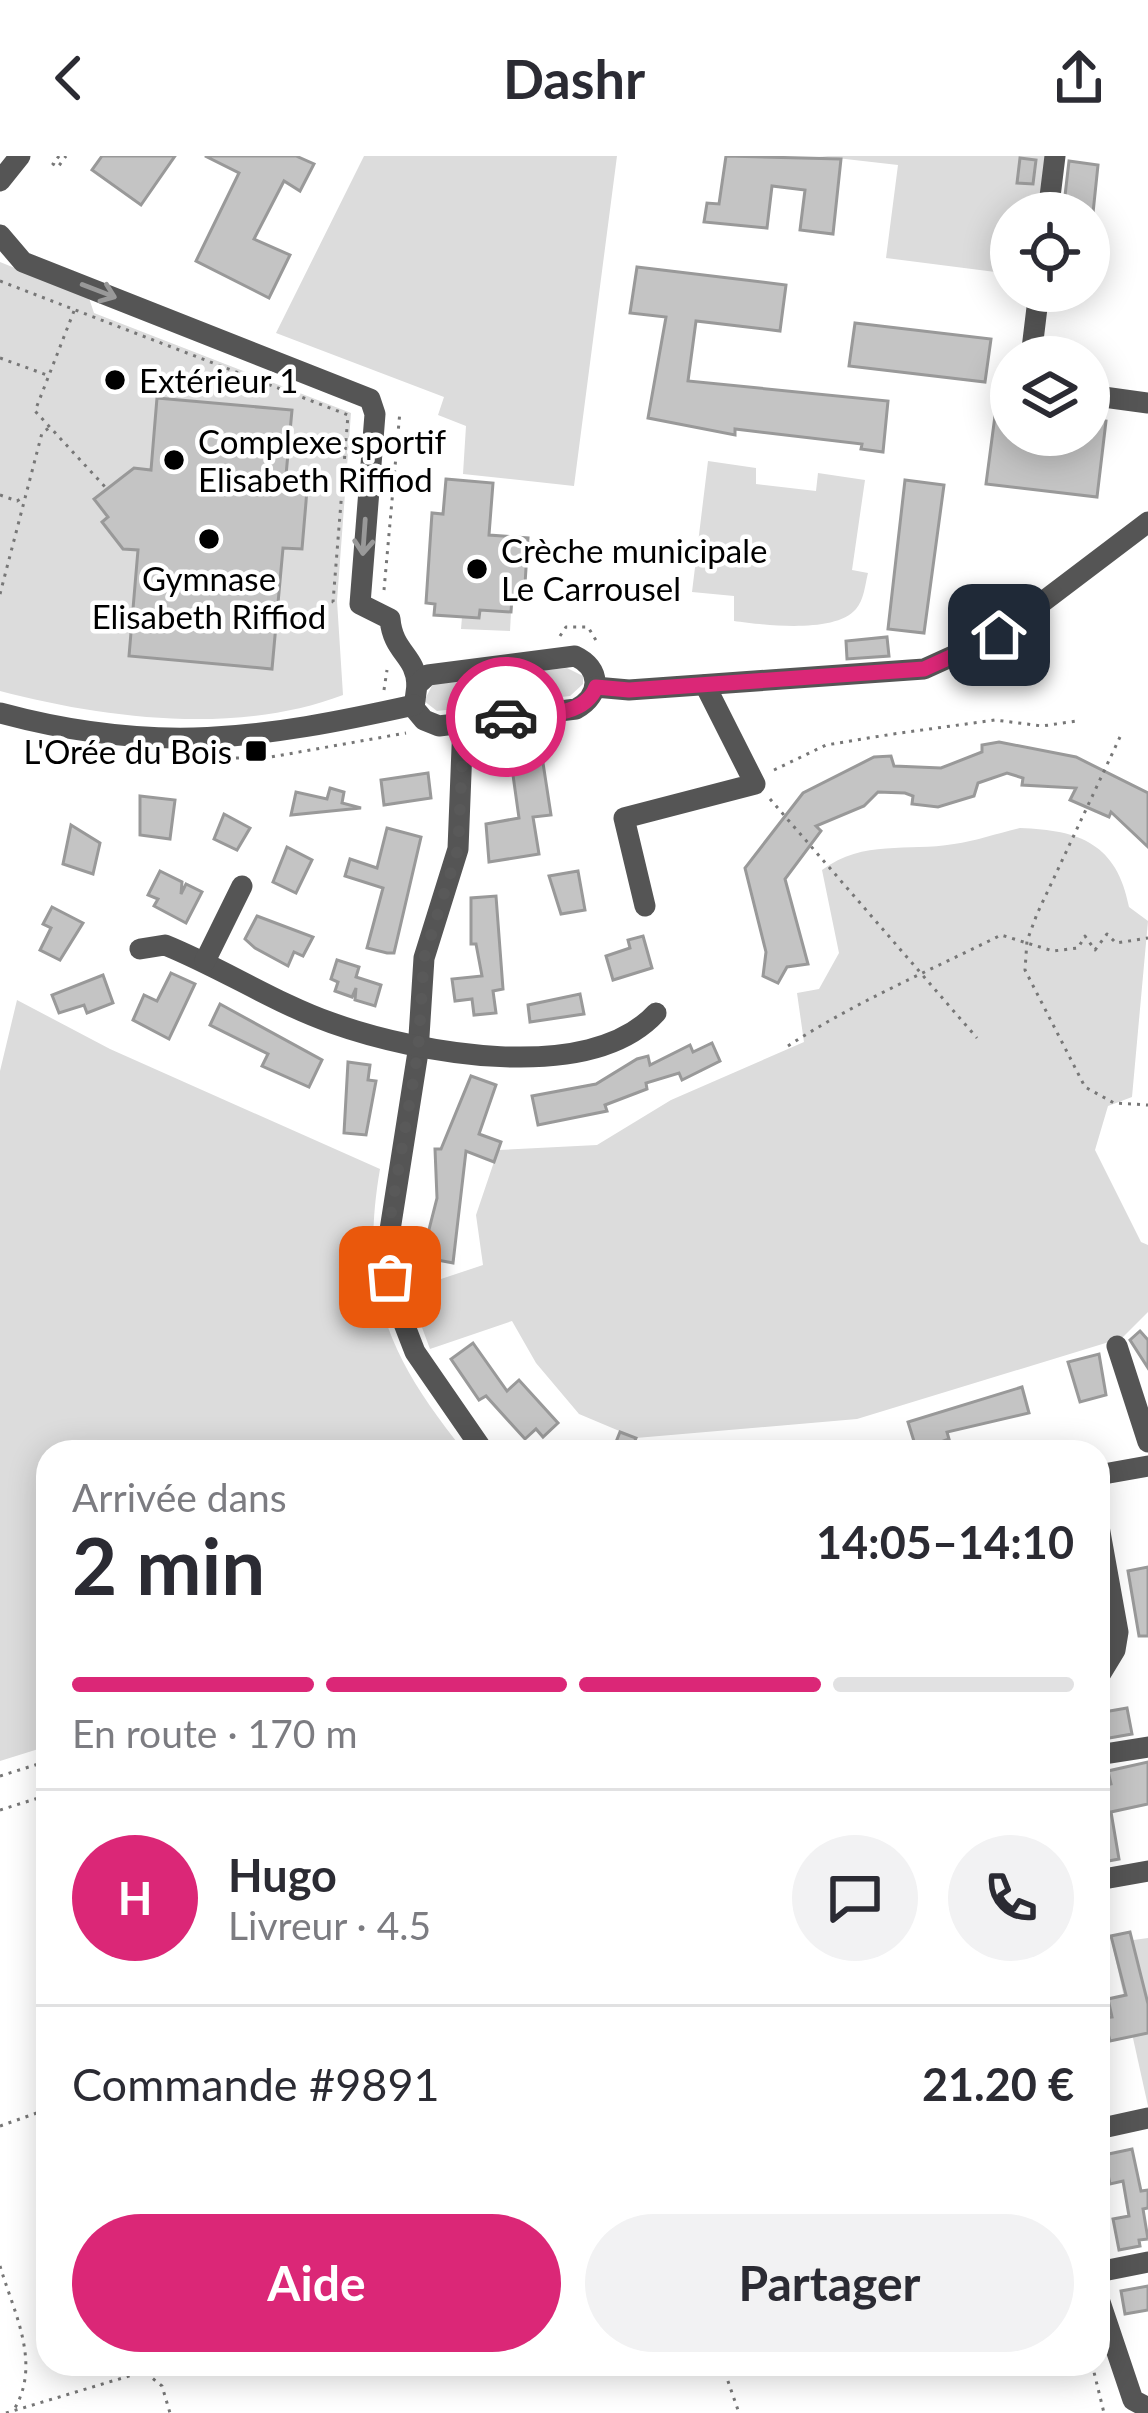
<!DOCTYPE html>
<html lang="fr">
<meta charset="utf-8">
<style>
:root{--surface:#fff;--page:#f2f2f3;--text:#2b2b33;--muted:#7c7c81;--line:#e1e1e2;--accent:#db2777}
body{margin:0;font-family:Lato,sans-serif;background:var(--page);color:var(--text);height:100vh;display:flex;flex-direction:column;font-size:45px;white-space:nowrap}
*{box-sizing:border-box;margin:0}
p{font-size:39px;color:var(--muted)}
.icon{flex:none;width:66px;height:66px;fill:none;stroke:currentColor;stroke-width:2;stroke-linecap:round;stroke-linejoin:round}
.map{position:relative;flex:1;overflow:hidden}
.sheet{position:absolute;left:36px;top:1284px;width:1074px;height:936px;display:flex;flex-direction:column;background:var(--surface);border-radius:36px;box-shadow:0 6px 30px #0003}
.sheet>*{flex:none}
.tools{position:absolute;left:990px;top:36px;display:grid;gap:24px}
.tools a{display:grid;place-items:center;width:120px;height:120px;border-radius:50%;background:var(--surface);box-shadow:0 6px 30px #0003;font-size:60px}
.pin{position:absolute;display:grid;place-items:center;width:102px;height:102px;color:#fff;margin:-51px;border-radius:24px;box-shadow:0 6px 18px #0006}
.courier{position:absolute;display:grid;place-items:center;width:120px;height:120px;margin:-60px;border:9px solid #db2777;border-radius:50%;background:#fff;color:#222;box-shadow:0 3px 15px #0007}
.overview em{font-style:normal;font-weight:700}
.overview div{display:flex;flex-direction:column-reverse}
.overview{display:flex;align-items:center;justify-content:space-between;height:204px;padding:0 36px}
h1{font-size:78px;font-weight:700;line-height:90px}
.bar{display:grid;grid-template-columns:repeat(4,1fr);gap:18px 12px;align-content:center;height:144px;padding:0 36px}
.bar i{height:15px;border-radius:9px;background:var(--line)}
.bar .active{background:var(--accent)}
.bar p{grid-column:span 4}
.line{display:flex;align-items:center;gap:30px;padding:0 36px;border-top:3px solid var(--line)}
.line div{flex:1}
.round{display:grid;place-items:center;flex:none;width:126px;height:126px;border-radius:63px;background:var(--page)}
.action{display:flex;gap:24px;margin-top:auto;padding:24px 36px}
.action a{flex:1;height:138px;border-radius:72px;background:var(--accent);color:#fff;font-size:48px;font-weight:700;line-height:138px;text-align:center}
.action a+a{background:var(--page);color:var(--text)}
header{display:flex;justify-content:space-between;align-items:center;height:156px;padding:0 36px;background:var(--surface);font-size:54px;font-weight:700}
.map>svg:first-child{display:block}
</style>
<header><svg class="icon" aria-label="back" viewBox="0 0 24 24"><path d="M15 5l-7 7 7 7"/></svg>Dashr<svg class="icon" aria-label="share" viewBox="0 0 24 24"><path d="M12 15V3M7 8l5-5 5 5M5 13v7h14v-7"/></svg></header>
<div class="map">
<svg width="1148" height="2257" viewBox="0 0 1148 2257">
<rect width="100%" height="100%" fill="#fff"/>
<!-- green -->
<g fill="#dcdcdc">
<polygon points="364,0 617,0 574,330 463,318 466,270 438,259 444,241 276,177"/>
<polygon points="819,0 1047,0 1040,57 1011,57 1011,118 886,102 898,9"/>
<path d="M 0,106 L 89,142 L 94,157 L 351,257 L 337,445 L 343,539 C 238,579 107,563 0,535 Z"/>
<path d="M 708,305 L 756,312 L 756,328 L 816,335 L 818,317 L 865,324 L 852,414 L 868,417 C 865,429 864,444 856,453 C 835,478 763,469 734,465 L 734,440 L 692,436 Z"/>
<polygon points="480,454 511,456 510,475 461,473 462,461"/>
<polygon points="567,512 583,520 583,528 570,540 437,555 424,545 434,526 482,521 487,530 516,526 518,517"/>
<path d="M 1020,672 C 1080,674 1117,688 1129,751 L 1148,765 L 1132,941 L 1108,950 L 1095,994 L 1141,1086 L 1148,1089 L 1148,1156 L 1122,1182 L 857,1263 L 636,1282 L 579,1258 L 536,1207 L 512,1165 L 430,1193 L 408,1134 L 483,1109 L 476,1059 L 498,994 L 597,989 L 671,944 L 804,886 L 797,837 L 819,833 L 839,797 L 822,714 C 864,683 907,696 954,688 C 976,685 998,677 1020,672 Z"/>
<path d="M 17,844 L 110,893 L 380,1013 C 359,1135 388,1201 465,1296 L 48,1296 L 48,1590 L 0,1605 L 0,915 Z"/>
<polygon points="1148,1782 1148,1950 1112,1787"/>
</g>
<!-- building -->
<g fill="#c4c4c4" stroke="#999" stroke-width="3">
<polygon points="102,0 175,0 141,49 92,14"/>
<polygon points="205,0 296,0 314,8 300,35 284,25 254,83 290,99 269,142 196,105 239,17"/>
<polygon points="726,0 841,3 833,78 800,74 805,34 772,30 767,72 704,66 707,47 719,48"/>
<polygon points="1020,2 1036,4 1033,28 1017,27"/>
<polygon points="1069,5 1098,9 1093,57 1063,57"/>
<polygon points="637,111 786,129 780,175 696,165 688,225 888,245 883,296 861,293 862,288 735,273 735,279 648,262 666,161 630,157"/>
<polygon points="855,167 991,183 985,226 849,210"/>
<polygon points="157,242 292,254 285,330 307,332 306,346 302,393 283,392 272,513 129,500 138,394 123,393 102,366 108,361 94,343 134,312 151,314"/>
<polygon points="996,252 1011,253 1011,279 1089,279 1089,263 1106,265 1097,341 986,328"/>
<polygon points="446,323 493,327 489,379 528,382 524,443 512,442 511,456 480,454 479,462 434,459 435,448 426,447 432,357 443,358"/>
<polygon points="905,324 944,329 924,477 888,473"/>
<polygon points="887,481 889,500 847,503 846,485"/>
<polygon points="999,586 1076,601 1148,637 1148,691 1111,656 1109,661 1070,644 1076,632 1022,629 1023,622 1007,617 978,627 974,640 938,651 912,648 913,640 905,637 878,636 864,650 816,670 821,675 785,723 808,808 787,811 778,827 763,820 766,796 745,712 803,637 874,601 891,600 894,610 941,612 982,596 982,589"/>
<polygon points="543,607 551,659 533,661 539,698 489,706 486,668 519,662 512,612"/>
<polygon points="428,617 431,642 384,649 381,624"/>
<polygon points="330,632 344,636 342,647 361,652 291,659 296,636 327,643"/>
<polygon points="140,640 175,644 170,683 140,679"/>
<polygon points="224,658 250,672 237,694 214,683"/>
<polygon points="71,669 100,687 93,718 63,708"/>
<polygon points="387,672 421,681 394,797 387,797 367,792 383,732 345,720 350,703 377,712"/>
<polygon points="287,691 312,704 296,737 273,726"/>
<polygon points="160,715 182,726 181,738 186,728 202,736 186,767 154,750 158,743 148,739"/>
<polygon points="578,715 585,754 561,758 549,720"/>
<polygon points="496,740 503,833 493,835 496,857 474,859 472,843 455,845 452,823 482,820 476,788 471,788 471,742"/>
<polygon points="52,751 83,767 60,804 40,794 51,772 43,768"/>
<polygon points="257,760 313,781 303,800 294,796 288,810 255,792 245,783"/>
<polygon points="643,780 652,812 613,824 606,800 630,792 628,784"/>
<polygon points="337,804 359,811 356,821 381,829 375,850 355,844 356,832 352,841 335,835 338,826 331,823"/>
<polygon points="171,817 195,828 169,883 133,864 144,839 157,845"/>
<polygon points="103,819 113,847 87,857 84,849 59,857 52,839"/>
<polygon points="580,838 584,858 530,866 528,849"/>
<polygon points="220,848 322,904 309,931 262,910 268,898 210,869"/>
<polygon points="712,887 720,905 682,924 679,917 646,927 647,933 605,949 607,955 538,969 532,940 596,928 637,903 648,900 650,909 690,889 693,896"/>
<polygon points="348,906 370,909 368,924 376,925 366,979 344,977"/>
<polygon points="471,920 496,929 479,978 501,986 494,1006 466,995 453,1107 422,1101 437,1042 435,993 441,993"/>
<polygon points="1140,1175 1148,1184 1148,1212 1130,1184"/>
<polygon points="473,1187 507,1235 519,1224 558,1267 543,1281 536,1273 525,1283 486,1240 479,1244 451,1203"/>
<polygon points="1099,1198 1106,1239 1080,1246 1068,1206"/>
<polygon points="1022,1231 1029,1257 947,1276 949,1283 917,1295 908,1266"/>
<polygon points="620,1276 636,1282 630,1296 612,1296"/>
<polygon points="1148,1411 1148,1480 1139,1480 1128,1415"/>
<polygon points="1127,1552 1132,1578 1098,1584 1098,1557"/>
<polygon points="1148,1606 1148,1648 1111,1656 1119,1703 1098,1707 1098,1631 1111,1628 1108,1615"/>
<polygon points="1130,1776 1148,1848 1148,1877 1110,1885 1104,1862 1112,1861 1108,1843 1126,1839 1111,1780"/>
<polygon points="1132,1993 1141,2035 1148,2034 1148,2052 1143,2053 1148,2083 1139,2084 1140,2090 1119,2094 1113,2063 1129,2060 1123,2025 1110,2028 1104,1999"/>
<polygon points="1148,2130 1148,2154 1125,2158 1121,2135"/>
</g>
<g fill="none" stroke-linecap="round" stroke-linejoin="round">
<!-- path -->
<g stroke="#777" stroke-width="3" stroke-dasharray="3 6" stroke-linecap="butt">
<polyline points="59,0 53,8 58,11 66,0"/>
<polyline points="0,125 348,259 333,446 338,450"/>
<polyline points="74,155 35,255 107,333"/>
<polyline points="0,202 47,219"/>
<polyline points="0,339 17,345 25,340"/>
<polyline points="384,434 400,255"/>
<polyline points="0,438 42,277 49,272"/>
<polyline points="560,480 566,471 588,471 597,486"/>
<polyline points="384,534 387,514"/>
<polyline points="1120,581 1037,758 1027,785 1025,814 1085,931 1114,947 1148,949"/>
<polyline points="173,604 271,601 406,577"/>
<polyline points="774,614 826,589 893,578 995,564 1042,570 1077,565"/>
<polyline points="770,643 977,882"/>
<path d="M 788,890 C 855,846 929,815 1001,779 L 1053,795 L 1078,792 L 1085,780 L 1095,794 L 1107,778 L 1116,787 L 1148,782"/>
<polyline points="0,1620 48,1605"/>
<polyline points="0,1654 48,1639"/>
<polyline points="0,1970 48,1953"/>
<path d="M 0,2110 C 14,2157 41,2206 15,2252"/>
<polyline points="722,2208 739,2257"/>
<polyline points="1092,2208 1104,2257"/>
<polyline points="146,2217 162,2230 170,2257"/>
<polyline points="6,2257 169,2208"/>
</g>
<!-- minor -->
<g stroke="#555" stroke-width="21">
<polyline points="0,25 20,0"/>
<polyline points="1048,57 1055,0"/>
<path d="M 0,79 L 23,106 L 370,243 L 375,258 L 360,448 L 390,463 C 393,497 416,499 417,529"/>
<polyline points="1031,201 1039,135"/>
<polyline points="1089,239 1148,247"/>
<path d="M 575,500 C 601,512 602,539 576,553 L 439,570 L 424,564 L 414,552 L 417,529 L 428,519 Z"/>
<polyline points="595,531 629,534 924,513 999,479 1148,366"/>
<path d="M 0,557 C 155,599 261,583 414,549"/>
<polyline points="463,567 458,693 424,802 418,896 387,1093 396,1147 415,1196 484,1296"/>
<polyline points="645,750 624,662 755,628 705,529"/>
<path d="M 140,793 L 165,789 C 222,812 275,847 332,867 C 416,897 589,930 656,857"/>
<polyline points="205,805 242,730"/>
<polyline points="1117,1190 1148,1286"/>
<polyline points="1098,1319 1148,1310"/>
<polyline points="1098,1365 1118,1476 1115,1494 1098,1522"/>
<polyline points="1098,1599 1148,1591"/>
<polyline points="1098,1724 1148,1715"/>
<polyline points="1098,1973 1148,1962"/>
<polyline points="1098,2116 1148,2106"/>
<polyline points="1098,2140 1133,2244 1148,2252"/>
</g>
</g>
<!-- one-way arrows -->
<defs><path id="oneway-shaft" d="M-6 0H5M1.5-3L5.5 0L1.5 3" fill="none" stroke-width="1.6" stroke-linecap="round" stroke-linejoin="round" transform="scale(3)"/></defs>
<g stroke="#999">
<use href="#oneway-shaft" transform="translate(99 135) rotate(21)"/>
<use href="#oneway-shaft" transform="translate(364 381) rotate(94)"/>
</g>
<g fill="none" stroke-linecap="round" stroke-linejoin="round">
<!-- done -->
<polyline stroke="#595959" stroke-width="12" stroke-dasharray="0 21.6" points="390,1121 389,1069 418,896 424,802 458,693 464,567 506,561"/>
<!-- route -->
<path stroke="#db2777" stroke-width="15" d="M 506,561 C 535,558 584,563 596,531 L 629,534 L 924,513 L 999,479"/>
</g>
<!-- markers -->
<g fill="#000" stroke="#fff" stroke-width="4.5">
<circle cx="115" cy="224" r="12"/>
<circle cx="174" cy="304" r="12"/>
<circle cx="209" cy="383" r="12"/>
<circle cx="477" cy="413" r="12"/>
<rect x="244" y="583" width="24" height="24" rx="6"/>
</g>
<g text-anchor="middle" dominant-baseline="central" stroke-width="9" stroke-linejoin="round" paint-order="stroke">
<!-- poi labels -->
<g font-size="33" fill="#000" stroke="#fff" text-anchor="start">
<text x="139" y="224">Extérieur 1</text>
<text x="198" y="285">Complexe sportif<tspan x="198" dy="38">Elisabeth Riffiod</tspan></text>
<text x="501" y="394">Crèche municipale<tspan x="501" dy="38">Le Carrousel</tspan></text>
<text x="209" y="422" text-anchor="middle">Gymnase<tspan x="209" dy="38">Elisabeth Riffiod</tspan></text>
<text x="232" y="595" text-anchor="end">L'Orée du Bois</text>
</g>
</g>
</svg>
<div class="tools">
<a><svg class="icon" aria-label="locate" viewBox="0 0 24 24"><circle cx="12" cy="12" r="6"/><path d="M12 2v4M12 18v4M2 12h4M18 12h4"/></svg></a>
<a><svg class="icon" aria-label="layers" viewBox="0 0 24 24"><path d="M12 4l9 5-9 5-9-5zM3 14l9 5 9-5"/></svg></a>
</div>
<div class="pin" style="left:390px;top:1121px;background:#ea580c"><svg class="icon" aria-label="bag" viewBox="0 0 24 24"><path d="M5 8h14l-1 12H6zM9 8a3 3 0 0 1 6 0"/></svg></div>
<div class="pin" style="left:999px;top:479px;background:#1f2937"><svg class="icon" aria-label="home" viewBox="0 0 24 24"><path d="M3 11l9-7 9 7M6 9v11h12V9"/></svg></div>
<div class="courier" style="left:506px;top:561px"><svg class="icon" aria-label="car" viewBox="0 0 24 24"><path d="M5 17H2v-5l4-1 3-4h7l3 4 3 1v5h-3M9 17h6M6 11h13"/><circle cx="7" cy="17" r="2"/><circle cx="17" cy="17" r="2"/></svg></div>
<section class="sheet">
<div class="overview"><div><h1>2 min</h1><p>Arrivée dans</p></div><em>14:05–14:10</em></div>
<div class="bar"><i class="active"></i><i class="active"></i><i class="active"></i><i></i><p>En route · 170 m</p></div>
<div class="line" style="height:216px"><b class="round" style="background:var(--accent);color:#fff">H</b><div><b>Hugo</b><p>Livreur · 4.5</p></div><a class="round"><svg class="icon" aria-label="chat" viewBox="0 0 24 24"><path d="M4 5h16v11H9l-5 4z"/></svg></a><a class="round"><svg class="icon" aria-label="phone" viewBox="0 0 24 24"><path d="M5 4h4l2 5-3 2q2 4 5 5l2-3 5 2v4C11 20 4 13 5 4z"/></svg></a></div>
<div class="line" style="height:156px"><div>Commande #9891</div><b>21.20 €</b></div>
<div class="action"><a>Aide</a><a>Partager</a></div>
</section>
</div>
